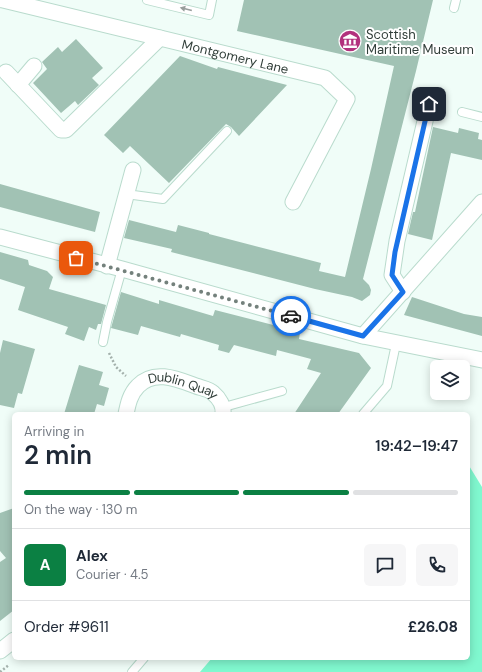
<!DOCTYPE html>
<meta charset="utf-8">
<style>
:root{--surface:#fff;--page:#f6f6f7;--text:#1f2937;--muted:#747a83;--line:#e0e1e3;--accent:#0b8043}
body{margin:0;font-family:"DM Sans",sans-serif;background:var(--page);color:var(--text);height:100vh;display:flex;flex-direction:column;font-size:15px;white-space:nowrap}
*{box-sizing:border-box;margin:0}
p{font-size:13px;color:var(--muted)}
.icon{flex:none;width:22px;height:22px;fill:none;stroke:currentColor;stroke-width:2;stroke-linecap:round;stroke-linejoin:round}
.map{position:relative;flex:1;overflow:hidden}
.side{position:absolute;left:12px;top:412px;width:458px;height:248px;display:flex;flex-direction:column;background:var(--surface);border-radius:6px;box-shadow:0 2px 10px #0003}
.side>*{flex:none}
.buttons{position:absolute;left:430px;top:360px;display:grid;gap:8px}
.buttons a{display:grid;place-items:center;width:40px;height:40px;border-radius:6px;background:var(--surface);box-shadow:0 2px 10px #0003;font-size:20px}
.pin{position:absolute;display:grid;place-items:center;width:34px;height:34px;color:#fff;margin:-17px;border-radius:8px;box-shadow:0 2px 6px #0006}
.courier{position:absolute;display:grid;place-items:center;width:40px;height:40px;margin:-20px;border:3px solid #1a73e8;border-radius:50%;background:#fff;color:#222;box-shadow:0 1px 5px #0007}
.headline em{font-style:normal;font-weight:600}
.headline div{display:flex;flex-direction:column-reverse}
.headline{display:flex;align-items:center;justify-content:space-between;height:68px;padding:0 12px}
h1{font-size:26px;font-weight:600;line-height:30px}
.bar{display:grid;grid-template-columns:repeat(4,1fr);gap:6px 4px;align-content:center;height:48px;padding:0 12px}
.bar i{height:5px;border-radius:3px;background:var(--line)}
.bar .selected{background:var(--accent)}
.bar p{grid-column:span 4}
.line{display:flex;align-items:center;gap:10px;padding:0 12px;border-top:1px solid var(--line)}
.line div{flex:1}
.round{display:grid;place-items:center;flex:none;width:42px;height:42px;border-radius:6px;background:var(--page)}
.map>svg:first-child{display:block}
</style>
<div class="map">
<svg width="482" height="672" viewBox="0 0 482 672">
<rect width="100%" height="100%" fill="#f0fdf8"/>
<!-- water -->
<polygon fill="#80f8cf" points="468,464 482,487 482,672 200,672 212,658 468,658"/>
<!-- building -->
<g fill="#a1c2b4">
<polygon points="244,0 433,0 416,71 363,279 369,285 371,290 370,295 362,301 352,297 315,289 171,252 172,249 124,238 129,220 176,232 178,225 209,233 209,234 321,263 319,271 345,277 371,169 394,66 237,31"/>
<polygon points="76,39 103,68 92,78 99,85 78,105 75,101 61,113 33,83 47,69 42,62 58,47 62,52"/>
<polygon points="180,56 217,69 218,67 287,85 239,136 231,127 226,124 169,183 130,146 123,153 104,135"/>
<polygon points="433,127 458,133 459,128 479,133 478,139 482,140 482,160 451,153 432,240 408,234 413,212 415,212"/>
<polygon points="0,184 100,212 95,232 0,207"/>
<polygon points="0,252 28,260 29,265 47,271 53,277 49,289 106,305 101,324 98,324 96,330 89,327 84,341 65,334 68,327 18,310 25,287 0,279"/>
<polygon points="121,292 159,304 159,300 213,316 215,310 300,332 299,339 359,353 371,368 338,414 294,414 321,373 307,369 311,359 277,350 276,356 234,345 229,353 218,350 219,345 181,334 180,337 141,326 138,335 111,328"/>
<polygon points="412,297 464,314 482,317 482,336 404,315"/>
<polygon points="3,340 35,349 22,394 18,393 14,408 0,405 0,353"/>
<polygon points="79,365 103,372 99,385 109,388 104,406 97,404 94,414 64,414"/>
<polygon points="14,508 14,610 0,621 0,562 6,558 0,551 0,513"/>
</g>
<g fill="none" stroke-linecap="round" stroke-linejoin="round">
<!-- service casing -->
<g stroke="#b9dbcd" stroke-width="10">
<g id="service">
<polyline points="147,0 209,15 212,0"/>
<polyline points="454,8 456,0"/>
<polyline points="462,112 482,117"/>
<polyline points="126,194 163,199 227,131"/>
<polyline points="103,342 107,322 122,269"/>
<polyline points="224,407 282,391"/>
<polyline points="363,414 387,386 396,344"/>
<polyline points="132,672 144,658"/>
</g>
</g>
<!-- minor casing -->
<g stroke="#b9dbcd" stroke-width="17">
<g id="minor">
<path id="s1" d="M 3,0 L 325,78 L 347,99 L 293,202"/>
<polyline points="6,72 61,130 66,130 160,38"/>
<polyline points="18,85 34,66"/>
<polyline points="0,237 122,269 363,336 482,360"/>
<polyline points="107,266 133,170"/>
<polyline points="403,292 392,275 397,241 429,104"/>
<polyline points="363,336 482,202"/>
<path id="s2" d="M 126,414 C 128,404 130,394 138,386 C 154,369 177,379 196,386 C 201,388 209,389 213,393 C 219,398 224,406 223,414"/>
<polyline points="0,651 14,640"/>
</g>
</g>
<!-- path -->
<g stroke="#a4b1ac" stroke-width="2.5" stroke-dasharray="2 2" stroke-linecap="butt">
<polyline points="109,353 116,367 126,376"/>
<polyline points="0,672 9,665"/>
</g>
<!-- service -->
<use href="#service" stroke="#fff" stroke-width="8"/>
<!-- minor -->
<use href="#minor" stroke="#fff" stroke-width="15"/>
</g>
<!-- one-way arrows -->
<defs><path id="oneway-solid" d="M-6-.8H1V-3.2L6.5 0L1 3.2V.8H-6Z"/></defs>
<use fill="#989e9c" href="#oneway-solid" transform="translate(186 9) rotate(-166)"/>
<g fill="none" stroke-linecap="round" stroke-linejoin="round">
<!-- done -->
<polyline stroke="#74817c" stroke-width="4" stroke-dasharray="0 7.2" points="76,258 291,316"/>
<!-- route -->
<polyline stroke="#1a73e8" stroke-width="5" points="291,316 363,336 403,292 392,275 395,252 429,104"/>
</g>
<!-- icons -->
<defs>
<g id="museum-disc" transform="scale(1.15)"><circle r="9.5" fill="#b2317d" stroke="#fff"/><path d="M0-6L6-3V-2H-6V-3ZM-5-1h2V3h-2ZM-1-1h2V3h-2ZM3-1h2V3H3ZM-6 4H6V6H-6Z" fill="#fff"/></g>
</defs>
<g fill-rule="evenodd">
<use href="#museum-disc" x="350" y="41"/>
</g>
<g text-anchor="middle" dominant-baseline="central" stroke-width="4" stroke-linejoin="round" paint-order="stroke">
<!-- poi labels -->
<g font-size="13" fill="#313e39" stroke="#fff" text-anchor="start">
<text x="366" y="34">Scottish<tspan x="366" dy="15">Maritime Museum</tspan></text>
</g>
<!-- street labels -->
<g font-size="13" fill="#313e39" stroke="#fff">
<text stroke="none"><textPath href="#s1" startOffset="239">Montgomery Lane</textPath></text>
<text stroke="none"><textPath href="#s2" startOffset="80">Dublin Quay</textPath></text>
</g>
</g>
</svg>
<div class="buttons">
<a><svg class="icon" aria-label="layers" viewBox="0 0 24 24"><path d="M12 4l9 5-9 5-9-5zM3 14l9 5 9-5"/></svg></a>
</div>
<div class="pin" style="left:76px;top:258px;background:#ea580c"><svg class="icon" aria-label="bag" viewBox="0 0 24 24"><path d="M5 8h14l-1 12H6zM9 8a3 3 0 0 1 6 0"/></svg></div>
<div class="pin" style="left:429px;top:104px;background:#1f2937"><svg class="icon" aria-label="home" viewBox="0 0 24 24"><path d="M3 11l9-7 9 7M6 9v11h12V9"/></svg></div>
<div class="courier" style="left:291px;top:316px"><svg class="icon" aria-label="car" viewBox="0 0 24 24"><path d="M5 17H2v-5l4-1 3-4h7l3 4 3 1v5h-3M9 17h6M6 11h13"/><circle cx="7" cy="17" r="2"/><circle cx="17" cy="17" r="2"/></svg></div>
<section class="side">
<div class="headline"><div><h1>2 min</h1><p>Arriving in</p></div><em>19:42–19:47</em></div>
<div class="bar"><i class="selected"></i><i class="selected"></i><i class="selected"></i><i></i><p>On the way · 130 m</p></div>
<div class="line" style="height:72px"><b class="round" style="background:var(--accent);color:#fff">A</b><div><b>Alex</b><p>Courier · 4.5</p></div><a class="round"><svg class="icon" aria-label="chat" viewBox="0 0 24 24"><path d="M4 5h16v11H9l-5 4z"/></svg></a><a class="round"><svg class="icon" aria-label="phone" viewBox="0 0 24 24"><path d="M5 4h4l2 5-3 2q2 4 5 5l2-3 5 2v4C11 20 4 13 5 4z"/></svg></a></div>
<div class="line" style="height:52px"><div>Order #9611</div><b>£26.08</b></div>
</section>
</div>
